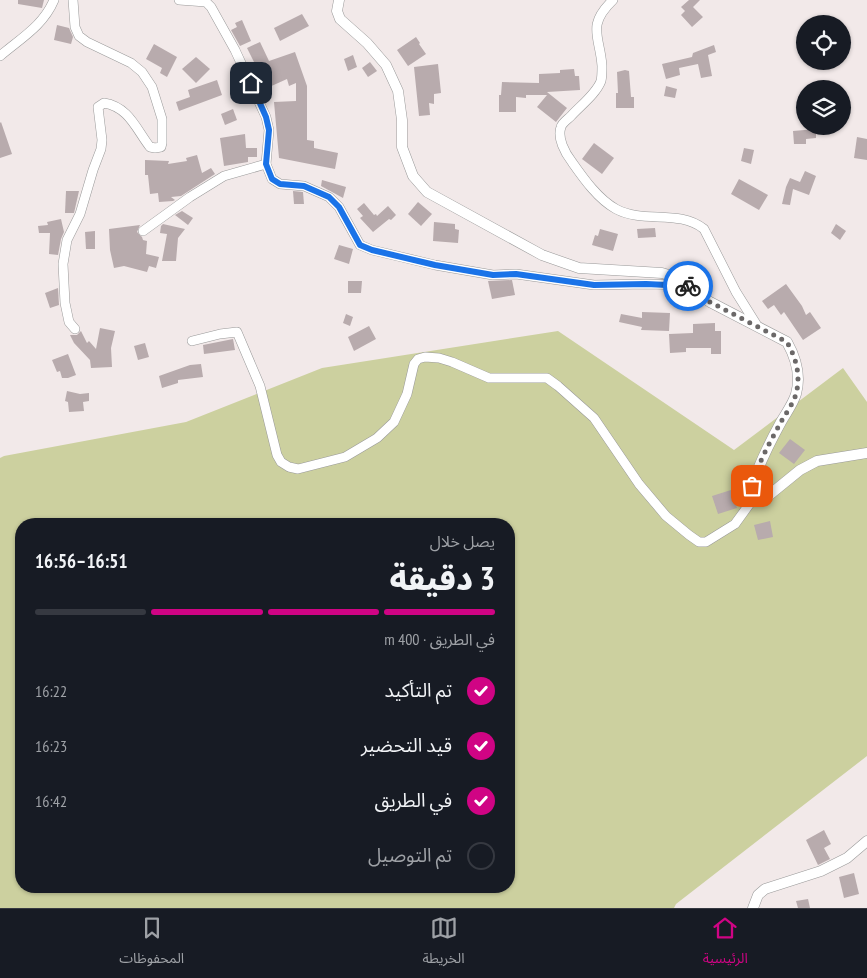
<!DOCTYPE html>
<html lang="ar">
<meta charset="utf-8">
<style>
:root{--surface:#171b24;--page:#20242c;--text:#f1f3f6;--muted:#9ea1a6;--line:#363941;--accent:#d00484}
body{margin:0;font-family:"PT Sans Narrow","Noto Sans Arabic",sans-serif;background:var(--page);color:var(--text);direction:rtl;height:100vh;display:flex;flex-direction:column;font-size:19px;white-space:nowrap}
*{box-sizing:border-box;margin:0}
p{font-size:16px;color:var(--muted)}
.icon{flex:none;width:28px;height:28px;fill:none;stroke:currentColor;stroke-width:2;stroke-linecap:round;stroke-linejoin:round}
.map{position:relative;flex:1;overflow:hidden;direction:ltr}
.sheet{position:absolute;left:15px;top:518px;width:500px;height:375px;display:flex;flex-direction:column;background:var(--surface);border-radius:20px;box-shadow:0 1px 4px #0004;direction:rtl}
.sheet>*{flex:none}
.buttons{position:absolute;left:796px;top:15px;display:grid;gap:10px}
.buttons a{display:grid;place-items:center;width:55px;height:55px;border-radius:50%;background:var(--surface);box-shadow:0 1px 4px #0004;font-size:25px}
.pin{position:absolute;display:grid;place-items:center;width:42px;height:42px;color:#fff;margin:-21px;border-radius:10px;box-shadow:0 2px 8px #0006}
.courier{position:absolute;display:grid;place-items:center;width:50px;height:50px;margin:-25px;border:4px solid #1a73e8;border-radius:50%;background:#fff;color:#222;box-shadow:0 1px 6px #0007}
.head em{font-style:normal;font-weight:800}
.head div{display:flex;flex-direction:column-reverse}
.head{display:flex;align-items:center;justify-content:space-between;height:85px;padding:0 20px}
h1{font-size:32px;font-weight:800;line-height:38px}
.bar{display:grid;grid-template-columns:repeat(4,1fr);gap:8px 5px;align-content:center;height:60px;padding:0 20px}
.bar i{height:6px;border-radius:4px;background:var(--line)}
.bar .on{background:var(--accent)}
.bar p{grid-column:span 4}
ol{padding:0 20px;list-style:none}
li{display:flex;align-items:center;gap:15px;height:55px}
li p{margin-inline-start:auto}
li .icon{padding:5px;border-radius:50%;background:var(--accent);color:#fff;stroke-width:4}
li:last-child{color:var(--muted)}
li i{width:28px;height:28px;border:2px solid var(--line);border-radius:50%}
.dock{display:flex;justify-content:space-around;align-items:center;height:70px;border-top:1px solid var(--line);background:var(--surface);font-size:14px;color:var(--muted)}
.dock a{display:grid;justify-items:center;gap:2px}
.dock .on{color:var(--accent)}
.map>svg:first-child{display:block}
</style>
<div class="map">
<svg width="867" height="908" viewBox="0 0 867 908">
<rect width="100%" height="100%" fill="#f2e9e9"/>
<!-- forest -->
<path fill="#ccd09f" fill-rule="evenodd" d="M 558,331 L 734,450 L 843,368 L 867,402 L 867,756 L 676,904 L 674,908 L 0,908 L 0,458 L 4,456 L 186,422 L 322,368 ZM 21,524 L 509,524 L 509,886 L 21,886 Z"/>
<!-- building -->
<g fill="#b8abad">
<polygon points="18,0 44,0 42,8 18,4"/>
<polygon points="689,0 700,0 693,7 703,17 692,27 681,15 685,11 681,7"/>
<polygon points="302,14 309,26 280,41 274,28"/>
<polygon points="242,20 251,41 240,46 231,30 237,27 235,23"/>
<polygon points="57,25 69,28 73,37 71,44 54,40"/>
<polygon points="416,37 420,43 419,44 426,54 408,66 397,50"/>
<polygon points="260,42 269,61 295,52 307,86 307,140 314,141 314,148 338,153 335,169 279,158 274,102 296,101 296,83 289,86 287,79 267,88 247,48"/>
<polygon points="154,44 177,57 167,77 160,73 162,68 146,59"/>
<polygon points="714,45 716,52 708,55 712,76 701,78 698,64 679,68 680,75 666,79 662,64 692,57 693,53"/>
<polygon points="353,55 357,67 348,71 344,59"/>
<polygon points="196,57 210,69 196,83 182,69"/>
<polygon points="370,62 377,71 368,77 362,68"/>
<polygon points="438,64 441,93 434,94 434,104 429,103 430,115 419,116 414,67"/>
<polygon points="574,69 575,76 579,76 580,90 547,92 567,108 556,122 537,107 547,95 526,95 526,98 516,97 516,112 499,112 499,95 501,95 502,82 539,83 539,74 560,73 560,70"/>
<polygon points="625,70 629,71 631,97 634,97 634,108 616,108 616,93 618,93 617,72"/>
<polygon points="217,80 222,95 179,111 176,102 190,97 188,90"/>
<polygon points="666,86 677,89 675,98 664,96"/>
<polygon points="233,109 237,120 225,125 221,114"/>
<polygon points="1,122 12,154 0,158 0,123"/>
<polygon points="816,129 816,138 806,139 806,144 794,144 793,131"/>
<polygon points="245,134 246,148 257,148 257,157 248,157 248,162 224,166 220,138"/>
<polygon points="857,137 867,139 867,160 854,158"/>
<polygon points="594,143 614,158 602,174 582,159"/>
<polygon points="744,148 754,150 751,164 741,161"/>
<polygon points="197,155 202,173 211,168 215,174 181,196 171,197 175,200 173,201 159,202 158,193 150,194 148,175 145,175 145,160 169,161 168,164 187,161 186,158"/>
<polygon points="805,171 816,176 809,195 793,189 790,205 782,204 786,187 790,178 800,182"/>
<polygon points="739,179 768,195 759,210 731,194"/>
<polygon points="322,180 346,187 343,198 321,186"/>
<polygon points="66,191 79,191 74,213 65,213"/>
<polygon points="293,191 303,192 304,204 294,204"/>
<polygon points="418,202 432,214 421,226 408,214"/>
<polygon points="364,203 374,215 376,214 377,216 388,206 396,215 391,220 389,219 373,232 360,218 363,216 357,209"/>
<polygon points="182,211 193,218 188,225 175,215"/>
<polygon points="61,219 64,232 61,239 58,255 49,254 50,233 39,233 38,226 48,225 47,222"/>
<polygon points="434,222 455,224 455,229 459,230 458,243 433,241"/>
<polygon points="163,224 185,229 178,238 176,261 162,261 167,234 160,233 161,226"/>
<polygon points="836,224 846,231 840,240 831,233"/>
<polygon points="140,225 137,232 142,237 143,240 147,241 146,254 159,257 156,268 149,266 147,272 124,266 114,268 110,250 109,229"/>
<polygon points="655,228 656,237 638,238 637,229"/>
<polygon points="600,229 618,234 613,251 592,245 595,235 598,236"/>
<polygon points="95,231 95,249 86,249 85,232"/>
<polygon points="339,245 353,249 349,264 334,259"/>
<polygon points="512,280 515,295 492,299 488,281"/>
<polygon points="348,281 362,281 361,293 348,293"/>
<polygon points="786,284 802,306 806,315 810,312 821,328 803,340 784,312 781,315 774,305 768,309 762,301"/>
<polygon points="58,288 59,305 50,308 45,293"/>
<polygon points="642,312 670,313 669,331 641,330 642,327 619,322 621,314 642,318"/>
<polygon points="346,314 353,317 350,326 343,323"/>
<polygon points="715,323 715,331 721,331 721,354 711,354 711,348 686,348 686,352 670,353 669,334 693,333 693,324"/>
<polygon points="369,326 376,339 354,351 348,337"/>
<polygon points="100,328 115,331 111,348 112,367 91,368 90,360 74,343 70,335 77,335 81,331 87,343 89,341 96,349"/>
<polygon points="233,339 235,350 204,354 203,345"/>
<polygon points="145,343 149,357 138,360 134,346"/>
<polygon points="68,354 76,375 68,378 62,378 60,371 57,372 52,360"/>
<polygon points="201,364 203,377 178,380 178,383 162,388 159,376 190,365"/>
<polygon points="67,391 80,394 89,393 89,401 83,402 84,411 69,412 68,402 65,401"/>
<polygon points="790,439 805,450 794,464 779,453"/>
<polygon points="731,490 737,508 718,514 712,496"/>
<polygon points="770,521 773,537 758,540 754,525"/>
<polygon points="824,830 831,844 824,848 830,859 818,865 806,840"/>
<polygon points="854,873 859,894 844,898 839,877"/>
<polygon points="808,899 810,908 798,908 796,901"/>
</g>
<g fill="none" stroke-linecap="round" stroke-linejoin="round">
<!-- minor casing -->
<g stroke="#999" stroke-width="10">
<g id="minor">
<path d="M 73,0 L 75,27 L 79,36 L 87,42 L 131,63 L 142,72 L 152,87 L 162,119 L 162,143 L 161,147 L 155,148 L 150,147 C 136,129 129,107 104,103 L 98,107 L 102,140 L 101,149 L 93,170 L 80,214 L 67,240 L 63,264 L 65,303 L 69,322 L 75,329"/>
<polyline points="179,0 206,2 211,7 235,50 266,117 269,130 266,164 272,179 280,184 304,186 329,197 339,207 360,245 372,250 435,265 493,275 516,274 594,285 646,284 688,285"/>
<path d="M 613,0 C 586,26 600,36 602,66 C 602,71 602,77 601,81 C 596,94 580,106 571,116 C 568,119 562,123 561,127 C 557,138 565,153 572,162 C 584,179 598,199 616,209 C 644,224 679,209 704,229 L 736,292 L 756,324"/>
<path d="M 0,56 C 21,38 43,26 54,0"/>
<polyline points="143,231 190,197 224,176 266,164"/>
<polyline points="192,341 220,334 237,332 260,386 277,455 281,462 289,467 298,469 345,457 377,438 394,422 407,394 414,364 418,359 425,357 439,358 452,362 489,378 547,378 558,386 594,418 639,484 666,516 689,535 699,542 706,542 735,524 756,495"/>
</g>
</g>
<!-- tertiary casing -->
<g stroke="#999" stroke-width="11">
<g id="tertiary">
<path d="M 339,0 L 337,11 L 340,19 L 367,43 L 386,65 L 398,91 L 402,120 L 402,147 L 413,176 L 427,192 L 542,255 L 579,268 L 662,273 L 672,276 L 710,302 L 787,342 C 796,358 801,376 796,394 C 793,404 786,413 781,422 C 770,442 759,463 752,486 L 756,495 L 763,497 L 768,496 L 800,470 L 817,461 L 867,453"/>
<polyline points="753,908 758,895 765,889 821,871 847,858 867,841"/>
</g>
</g>
<!-- minor -->
<use href="#minor" stroke="#fff" stroke-width="9"/>
<!-- tertiary -->
<use href="#tertiary" stroke="#fff" stroke-width="10"/>
</g>
<g fill="none" stroke-linecap="round" stroke-linejoin="round">
<!-- done -->
<path stroke="#6b6868" stroke-width="5" stroke-dasharray="0 9" d="M 688,286 L 710,302 L 787,342 C 796,358 801,375 796,394 C 793,404 786,413 781,422 C 770,442 758,463 752,486"/>
<!-- route -->
<polyline stroke="#1a73e8" stroke-width="6" points="251,83 266,117 269,130 266,164 272,179 280,184 304,186 329,197 339,207 360,245 372,250 435,265 493,275 516,274 594,285 646,284 688,286"/>
</g>
</svg>
<div class="buttons">
<a><svg class="icon" aria-label="locate" viewBox="0 0 24 24"><circle cx="12" cy="12" r="6"/><path d="M12 2v4M12 18v4M2 12h4M18 12h4"/></svg></a>
<a><svg class="icon" aria-label="layers" viewBox="0 0 24 24"><path d="M12 4l9 5-9 5-9-5zM3 14l9 5 9-5"/></svg></a>
</div>
<div class="pin" style="left:752px;top:486px;background:#ea580c"><svg class="icon" aria-label="bag" viewBox="0 0 24 24"><path d="M5 8h14l-1 12H6zM9 8a3 3 0 0 1 6 0"/></svg></div>
<div class="pin" style="left:251px;top:83px;background:#1f2937"><svg class="icon" aria-label="home" viewBox="0 0 24 24"><path d="M3 11l9-7 9 7M6 9v11h12V9"/></svg></div>
<div class="courier" style="left:688px;top:286px"><svg class="icon" aria-label="bike" viewBox="0 0 24 24"><circle cx="6" cy="16" r="4"/><circle cx="18" cy="16" r="4"/><path d="M6 16l4-8h5l3 8M10 8l3 8H6M13 5h3"/></svg></div>
<section class="sheet">
<div class="head"><div><h1>3 دقيقة</h1><p>يصل خلال</p></div><em>16:51–16:56</em></div>
<div class="bar"><i class="on"></i><i class="on"></i><i class="on"></i><i></i><p>في الطريق · 400 m</p></div>
<ol>
<li><svg class="icon" aria-label="check" viewBox="0 0 24 24"><path d="M5 12l5 5 9-10"/></svg>تم التأكيد<p>16:22</p></li>
<li><svg class="icon" aria-label="check" viewBox="0 0 24 24"><path d="M5 12l5 5 9-10"/></svg>قيد التحضير<p>16:23</p></li>
<li><svg class="icon" aria-label="check" viewBox="0 0 24 24"><path d="M5 12l5 5 9-10"/></svg>في الطريق<p>16:42</p></li>
<li><i></i>تم التوصيل</li>
</ol>
</section>
</div>
<nav class="dock">
<a class="on"><svg class="icon" aria-label="home" viewBox="0 0 24 24"><path d="M3 11l9-7 9 7M6 9v11h12V9"/></svg>الرئيسية</a>
<a><svg class="icon" aria-label="map" viewBox="0 0 24 24"><path d="M3 6l6-2 6 2 6-2v14l-6 2-6-2-6 2zM9 4v14M15 6v14"/></svg>الخريطة</a>
<a><svg class="icon" aria-label="saved" viewBox="0 0 24 24"><path d="M7 4h10v16l-5-4-5 4z"/></svg>المحفوظات</a>
</nav>
